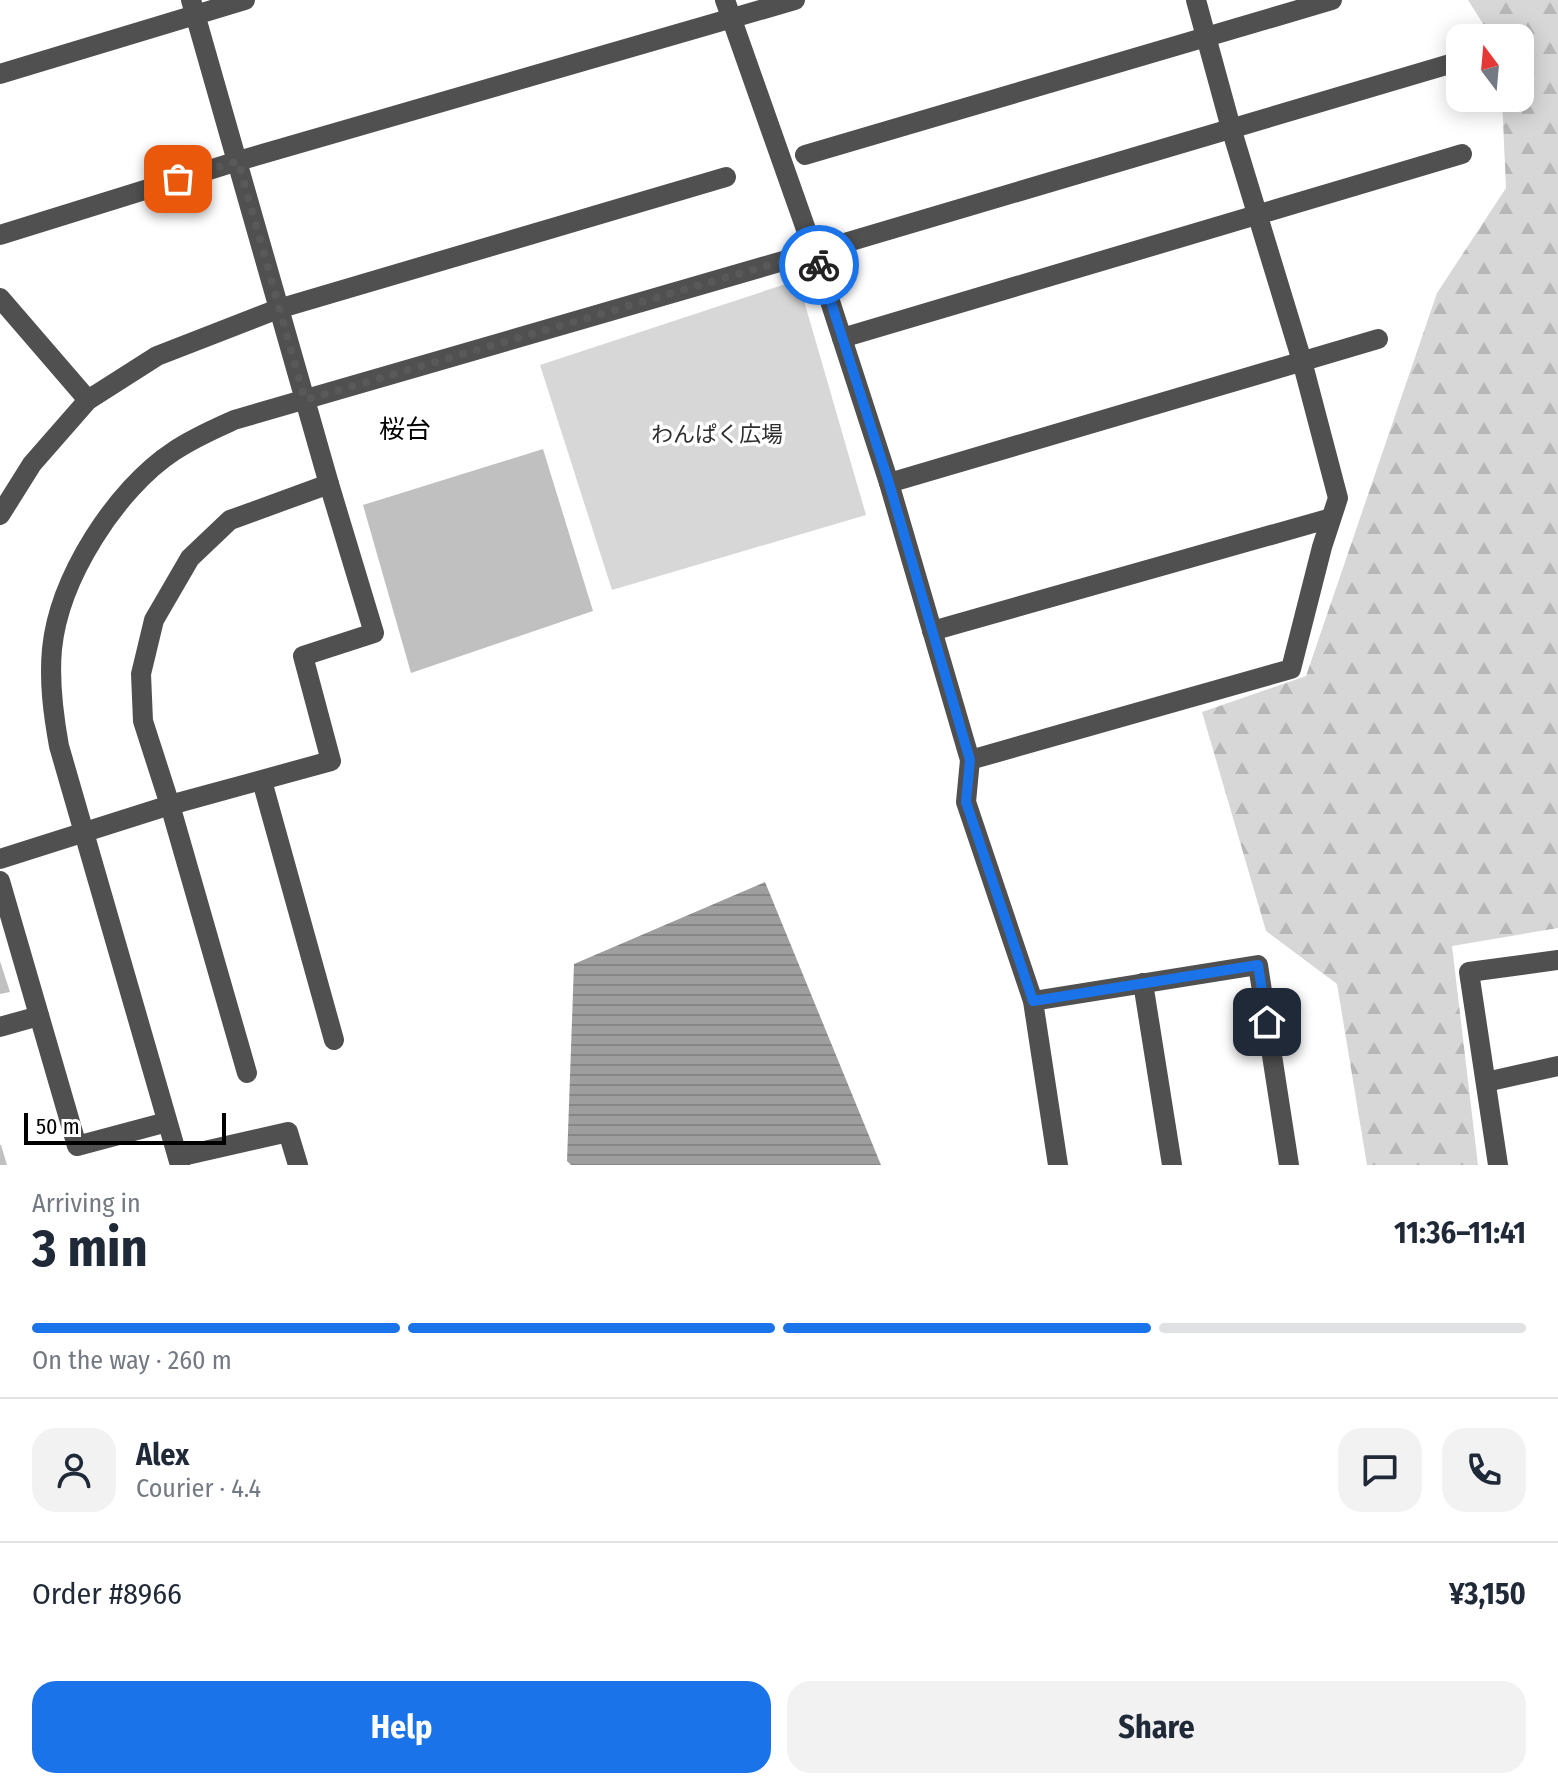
<!DOCTYPE html>
<meta charset="utf-8">
<style>
:root{--surface:#fff;--page:#f2f2f3;--text:#1f2937;--muted:#747a83;--line:#e0e1e3;--accent:#1a73e8}
body{margin:0;font-family:"Fira Sans Condensed","Noto Sans JP",sans-serif;background:var(--page);color:var(--text);height:100vh;display:flex;flex-direction:column;font-size:30px;white-space:nowrap}
*{box-sizing:border-box;margin:0}
p{font-size:26px;color:var(--muted)}
.icon{flex:none;width:44px;height:44px;fill:none;stroke:currentColor;stroke-width:2;stroke-linecap:round;stroke-linejoin:round}
.map{position:relative;height:1165px;overflow:hidden}
.details{display:flex;flex-direction:column;background:var(--surface);flex:1}
.details>*{flex:none}
.needle{width:52px;rotate:344deg}
.controls{position:absolute;left:1446px;top:24px;display:grid;gap:16px}
.controls a{display:grid;place-items:center;width:88px;height:88px;border-radius:16px;background:var(--surface);box-shadow:0 4px 20px #0003;font-size:40px}
.scale{position:absolute;left:24px;bottom:20px;width:202px;box-sizing:border-box;padding-left:8px;border:4px solid #000;border-top:0;font-size:22px;line-height:28px;white-space:nowrap;color:#000;-webkit-text-stroke:6px #fff;paint-order:stroke}
.pin{position:absolute;display:grid;place-items:center;width:68px;height:68px;color:#fff;margin:-34px;border-radius:16px;box-shadow:0 4px 12px #0006}
.courier{position:absolute;display:grid;place-items:center;width:80px;height:80px;margin:-40px;border:6px solid #1a73e8;border-radius:50%;background:#fff;color:#222;box-shadow:0 2px 10px #0007}
.summary em{font-style:normal;font-weight:700}
.summary div{display:flex;flex-direction:column-reverse}
.summary{display:flex;align-items:center;justify-content:space-between;height:136px;padding:0 32px}
h1{font-size:52px;font-weight:700;line-height:60px}
.bar{display:grid;grid-template-columns:repeat(4,1fr);gap:12px 8px;align-content:center;height:96px;padding:0 32px}
.bar i{height:10px;border-radius:6px;background:var(--line)}
.bar .selected{background:var(--accent)}
.bar p{grid-column:span 4}
.line{display:flex;align-items:center;gap:20px;padding:0 32px;border-top:2px solid var(--line)}
.line div{flex:1}
.round{display:grid;place-items:center;flex:none;width:84px;height:84px;border-radius:24px;background:var(--page)}
.action{display:flex;gap:16px;margin-top:auto;padding:16px 32px}
.action a{flex:1;height:92px;border-radius:24px;background:var(--accent);color:#fff;font-size:32px;font-weight:700;line-height:92px;text-align:center}
.action a+a{background:var(--page);color:var(--text)}
.map>svg:first-child{display:block}
</style>
<div class="map">
<svg width="1558" height="1165" viewBox="0 0 1558 1165">
<defs>
<pattern id="forest-firs" width="22" height="20" patternUnits="userSpaceOnUse" patternTransform="scale(2)"><rect width="22" height="20" fill="#d7d7d7"/><path d="M5 1l3.5 6h-7zM16 11l3.5 6h-7z" fill="#b7b7b7"/></pattern>
<pattern id="water-rules" width="6" height="5" patternUnits="userSpaceOnUse" patternTransform="scale(2)"><rect width="6" height="5" fill="#9e9e9e"/><path d="M0 2.5h6" fill="none" stroke="#868686"/></pattern>
</defs>
<rect width="100%" height="100%" fill="#fff"/>
<!-- forest -->
<polygon fill="url(#forest-firs)" points="1468,0 1558,0 1558,928 1452,946 1478,1165 1367,1165 1337,984 1266,931 1202,712 1306,676 1437,293 1506,188 1502,98 1520,98 1520,38 1492,38"/>
<!-- park -->
<polygon fill="#d7d7d7" points="798,280 866,515 612,590 540,365"/>
<!-- water -->
<polygon fill="url(#water-rules)" points="765,882 881,1165 571,1165 567,1161 574,964"/>
<!-- building -->
<g fill="#c0c0c0">
<polygon points="543,449 593,611 411,673 363,505"/>
<polygon points="0,961 10,992 0,994"/>
<polygon points="0,1145 1,1145 7,1165 0,1165"/>
</g>
<g fill="none" stroke-linecap="round" stroke-linejoin="round">
<!-- minor -->
<g stroke="#505050" stroke-width="20">
<polyline points="725,0 814,252 889,483 970,760 966,802 1033,1001 1058,1165"/>
<polyline points="0,74 245,0"/>
<polyline points="805,155 1332,0"/>
<polyline points="0,235 238,161 795,0"/>
<polyline points="0,298 88,400"/>
<polyline points="842,338 1462,154"/>
<polyline points="889,483 1378,339"/>
<polyline points="0,515 32,464 88,400 157,356 278,309 726,177"/>
<polyline points="932,631 1331,518"/>
<polyline points="970,760 1291,669 1322,547 1338,498 1302,361 1231,128 1196,0"/>
<polyline points="262,781 334,1040"/>
<polyline points="0,859 170,805 331,761 303,656 374,633 329,484 191,0"/>
<polyline points="0,881 77,1146 167,1122"/>
<polyline points="1143,983 1172,1165"/>
<polyline points="1033,1001 1258,965 1289,1165"/>
<polyline points="0,1027 39,1016"/>
<polyline points="247,1073 170,805 143,721 141,674 154,620 190,558 230,520 329,484"/>
<polyline points="1486,1082 1558,1066"/>
<polyline points="178,1157 288,1132 298,1165"/>
<path d="M 180,1165 L 59,746 C 53,713 49,682 52,649 C 59,578 116,489 174,451 C 193,438 214,429 234,420 L 814,252 L 1460,61"/>
<polyline points="1498,1165 1469,972 1558,960"/>
</g>
</g>
<g fill="none" stroke-linecap="round" stroke-linejoin="round">
<!-- done -->
<polyline stroke="#595959" stroke-width="8" stroke-dasharray="0 14.4" points="178,179 238,161 305,400 814,252 819,265"/>
<!-- route -->
<polyline stroke="#1a73e8" stroke-width="10" points="819,265 889,483 970,760 966,802 1033,1001 1258,965 1267,1022"/>
</g>
<g text-anchor="middle" dominant-baseline="central" stroke-width="7" stroke-linejoin="round" paint-order="stroke">
<!-- park labels -->
<g font-size="22" fill="#2e2e2e" stroke="#fff">
<text x="717" y="434">わんぱく広場</text>
</g>
<!-- quarter labels -->
<g font-size="26" fill="#000" stroke="#fff">
<text x="405" y="429">桜台</text>
</g>
</g>
</svg>
<div class="controls">
<a><svg class="needle" viewBox="-14 -14 28 28"><path d="M0-13l5 13h-10z" fill="#e53935"/><path d="M0 13l5-13h-10z" fill="#747a83"/></svg></a>
</div>
<div class="scale">50 m</div>
<div class="pin" style="left:178px;top:179px;background:#ea580c"><svg class="icon" aria-label="bag" viewBox="0 0 24 24"><path d="M5 8h14l-1 12H6zM9 8a3 3 0 0 1 6 0"/></svg></div>
<div class="pin" style="left:1267px;top:1022px;background:#1f2937"><svg class="icon" aria-label="home" viewBox="0 0 24 24"><path d="M3 11l9-7 9 7M6 9v11h12V9"/></svg></div>
<div class="courier" style="left:819px;top:265px"><svg class="icon" aria-label="bike" viewBox="0 0 24 24"><circle cx="6" cy="16" r="4"/><circle cx="18" cy="16" r="4"/><path d="M6 16l4-8h5l3 8M10 8l3 8H6M13 5h3"/></svg></div>
</div>
<section class="details">
<div class="summary"><div><h1>3 min</h1><p>Arriving in</p></div><em>11:36–11:41</em></div>
<div class="bar"><i class="selected"></i><i class="selected"></i><i class="selected"></i><i></i><p>On the way · 260 m</p></div>
<div class="line" style="height:144px"><a class="round"><svg class="icon" aria-label="person" viewBox="0 0 24 24"><circle cx="12" cy="8" r="4"/><path d="M4 21q1-7 8-7t8 7"/></svg></a><div><b>Alex</b><p>Courier · 4.4</p></div><a class="round"><svg class="icon" aria-label="chat" viewBox="0 0 24 24"><path d="M4 5h16v11H9l-5 4z"/></svg></a><a class="round"><svg class="icon" aria-label="phone" viewBox="0 0 24 24"><path d="M5 4h4l2 5-3 2q2 4 5 5l2-3 5 2v4C11 20 4 13 5 4z"/></svg></a></div>
<div class="line" style="height:104px"><div>Order #8966</div><b>¥3,150</b></div>
<div class="action"><a>Help</a><a>Share</a></div>
</section>
